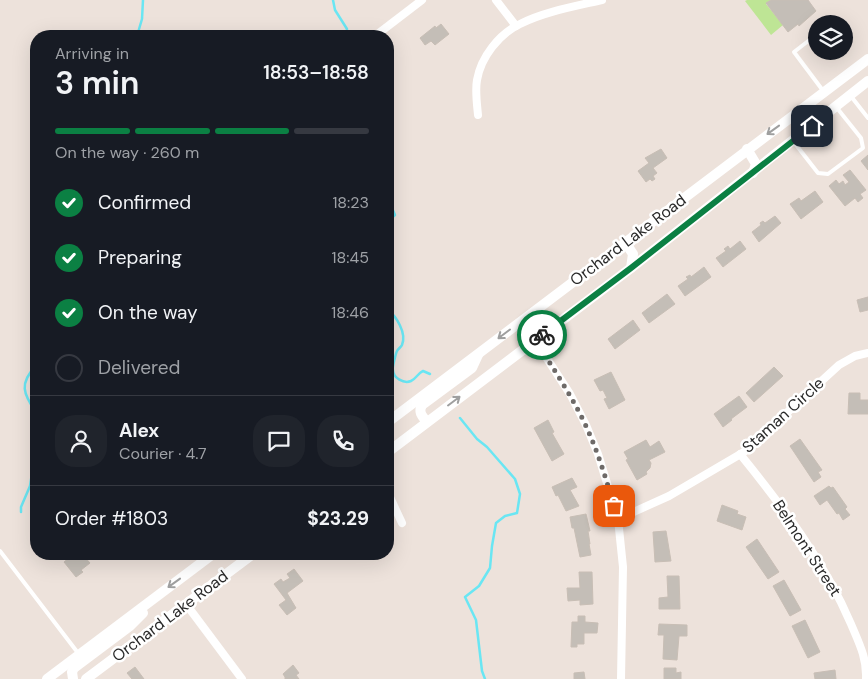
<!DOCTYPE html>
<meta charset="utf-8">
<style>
:root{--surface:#171b24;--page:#20242c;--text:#f1f3f6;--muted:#9ea1a6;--line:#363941;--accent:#0b8043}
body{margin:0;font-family:"DM Sans",sans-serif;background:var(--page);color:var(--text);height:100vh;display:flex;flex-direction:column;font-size:19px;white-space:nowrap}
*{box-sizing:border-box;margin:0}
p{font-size:16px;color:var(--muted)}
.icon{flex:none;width:28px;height:28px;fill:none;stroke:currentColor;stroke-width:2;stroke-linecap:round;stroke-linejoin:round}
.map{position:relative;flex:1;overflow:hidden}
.sheet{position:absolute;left:30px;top:30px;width:364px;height:530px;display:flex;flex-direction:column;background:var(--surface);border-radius:20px;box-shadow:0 5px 20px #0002}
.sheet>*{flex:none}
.tools{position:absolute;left:808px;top:15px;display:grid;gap:10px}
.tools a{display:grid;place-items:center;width:45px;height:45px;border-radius:50%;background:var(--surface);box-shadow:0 5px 20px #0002;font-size:25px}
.pin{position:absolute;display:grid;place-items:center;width:42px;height:42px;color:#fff;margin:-21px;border-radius:10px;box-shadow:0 2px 8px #0006}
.courier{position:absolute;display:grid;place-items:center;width:50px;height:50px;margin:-25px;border:4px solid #0b8043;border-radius:50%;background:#fff;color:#222;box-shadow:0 1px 6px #0007}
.overview em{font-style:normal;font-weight:600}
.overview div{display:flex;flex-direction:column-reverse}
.overview{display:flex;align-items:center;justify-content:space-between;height:85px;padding:0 25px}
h1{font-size:32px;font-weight:600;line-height:38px}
.bar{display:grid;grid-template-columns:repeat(4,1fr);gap:8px 5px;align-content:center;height:60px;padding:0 25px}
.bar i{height:6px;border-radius:4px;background:var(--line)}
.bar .on{background:var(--accent)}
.bar p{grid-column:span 4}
.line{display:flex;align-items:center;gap:12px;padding:0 25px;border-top:1px solid var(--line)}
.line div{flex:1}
.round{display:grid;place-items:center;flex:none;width:52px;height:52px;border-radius:20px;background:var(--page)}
ol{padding:0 25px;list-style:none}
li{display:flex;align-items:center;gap:15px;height:55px}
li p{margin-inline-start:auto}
li .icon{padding:5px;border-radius:50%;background:var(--accent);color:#fff;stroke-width:4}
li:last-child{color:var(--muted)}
li i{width:28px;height:28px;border:2px solid var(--line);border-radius:50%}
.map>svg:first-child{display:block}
</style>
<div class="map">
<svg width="868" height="679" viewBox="0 0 868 679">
<rect width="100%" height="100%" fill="#ede2db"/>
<!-- green -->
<polygon fill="#bee595" points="747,0 771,0 766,4 783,25 771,35 745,1"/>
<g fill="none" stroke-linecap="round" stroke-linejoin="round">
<!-- stream -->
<g stroke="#6ae6f3" stroke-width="2.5">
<polyline points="333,0 335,10 347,29 346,36"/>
<polyline points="137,36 142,19 143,0"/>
<polyline points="388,176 392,185 389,201 395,215 388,221"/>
<polyline points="388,267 388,268"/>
<path d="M 388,310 C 396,316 407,333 402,345 C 401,347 398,349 397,351 C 396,353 392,368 393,370 C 393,378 404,384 411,381 C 416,379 418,373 423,371 L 430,374"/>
<path d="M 36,366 C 19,383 23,394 36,412"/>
<polyline points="460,418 477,439 487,447 515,479 520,494 517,513 505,516 496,523 492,546 490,568 479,586 465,597 476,620 482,671 485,679"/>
<polyline points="21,512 21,507 30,486 36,448"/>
</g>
</g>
<!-- building -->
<g fill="#c4beb7" stroke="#c8beb5">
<polygon points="771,0 808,0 816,11 799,26 798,24 788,32 766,3"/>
<polygon points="441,24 449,34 435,45 431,41 425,45 420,38 435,26 436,28"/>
<polygon points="661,149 667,158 653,168 657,173 653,176 655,179 652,181 650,179 646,182 638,171 649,163 645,158"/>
<polygon points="868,155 868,170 861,161"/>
<polygon points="850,170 866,190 860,194 863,198 858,202 855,198 845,206 829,186 836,180 839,184 843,181 845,185 849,182 843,175"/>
<polygon points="815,191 823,202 801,219 790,204 799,198 801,201"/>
<polygon points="775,216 781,223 759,242 752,232 761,225 760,223 763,221 765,223"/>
<polygon points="740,241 746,249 723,267 716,258 726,251 724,249 728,246 730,249"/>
<polygon points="704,267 711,277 685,296 678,286 688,279 686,277 690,275 691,277"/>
<polygon points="667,294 675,304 649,323 642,313"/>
<polygon points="868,297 868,310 860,312 857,300"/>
<polygon points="633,320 640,330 615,349 608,339"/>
<polygon points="774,367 783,376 754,402 746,393"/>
<polygon points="611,372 625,400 609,409 604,399 607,398 603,390 600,391 594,380"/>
<polygon points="849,393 860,393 860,400 868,400 868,414 848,414"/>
<polygon points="739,396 747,407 731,419 732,420 723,427 714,414"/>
<polygon points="548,420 554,432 552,433 564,454 552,461 534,428"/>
<polygon points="800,439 822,470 818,472 821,477 814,482 790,446"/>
<polygon points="646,440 650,447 659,441 665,452 649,460 651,463 650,468 646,472 647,474 637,480 626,460 628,459 624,452"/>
<polygon points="572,478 577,487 570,490 579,506 566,511 558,495 556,496 552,487"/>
<polygon points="829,486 831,488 833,487 847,507 845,509 850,515 843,520 839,513 837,514 827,500 820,505 814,496"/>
<polygon points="722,505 738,511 737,514 746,517 742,530 717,521"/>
<polygon points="586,514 590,531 588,531 590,544 589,544 591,555 580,557 574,528 572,528 570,517"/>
<polygon points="666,531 671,561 655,562 653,532"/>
<polygon points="757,539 779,572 768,579 746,547"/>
<polygon points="67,554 82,554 90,563 81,570 83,572 76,577 64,562 70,557"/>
<polygon points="294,569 303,581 287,593 296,608 287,615 279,605 286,600 274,584 281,579 283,582 290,578 287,574"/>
<polygon points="579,572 592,572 593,604 580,605 580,600 568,601 567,588 580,588"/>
<polygon points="667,576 679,576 680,609 659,609 659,598 668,597"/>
<polygon points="784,580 801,610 790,616 773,586"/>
<polygon points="578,616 585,616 585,622 598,623 597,633 584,633 584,644 577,644 577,647 571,647 572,622 578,622"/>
<polygon points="805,620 820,652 808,658 792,626"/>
<polygon points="659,624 687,625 687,636 679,636 677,660 663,659 664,635 658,635"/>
<polygon points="293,665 299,673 296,675 299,679 285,679 285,677 283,674"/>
<polygon points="135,667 144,679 132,679 127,673"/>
<polygon points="664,668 676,668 676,673 681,672 681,679 664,679"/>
<polygon points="835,670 836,679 815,679 814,673"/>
<polygon points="584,672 585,679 574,679 574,673"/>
</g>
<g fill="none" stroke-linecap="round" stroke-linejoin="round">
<!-- lane -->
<g stroke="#fff" stroke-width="4">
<polyline points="816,35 794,52 824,92"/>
<polyline points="850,95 868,118"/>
<polyline points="793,141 818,173 828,174 863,148 861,138 837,108"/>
<polyline points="0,551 78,653"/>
</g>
<!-- street -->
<g stroke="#fff" stroke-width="8">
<polyline points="496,0 516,26"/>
<polyline points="375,36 422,0"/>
<path d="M 478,115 C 477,104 475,91 477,80 C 481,57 499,34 520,24 C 543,12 576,6 602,0"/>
<polyline points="535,340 570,394 586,425 598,454 618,519 623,567 621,679"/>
<path d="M 740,454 C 783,507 824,561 851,624 C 859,643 867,658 866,679"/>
<polyline points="388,482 390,486 389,495 402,523"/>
<polyline points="618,519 669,496 744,452 839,365 855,356 868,353"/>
<polyline points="186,604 242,679"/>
</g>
<!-- secondary -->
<g stroke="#fff" stroke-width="10">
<polyline points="747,149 756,164 753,173"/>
<polyline points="625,242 633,254 631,268"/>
<polyline points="388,422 868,59"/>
<path d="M 427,422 C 422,416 418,412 422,405 L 472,368 L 478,355"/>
<polyline points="388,452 631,268 868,81"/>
<polyline points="47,679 213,554"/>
<polyline points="73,679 72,672 74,668 130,626 143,613"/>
<polyline points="86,679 253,554"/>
</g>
</g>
<!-- one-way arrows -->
<defs><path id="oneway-shaft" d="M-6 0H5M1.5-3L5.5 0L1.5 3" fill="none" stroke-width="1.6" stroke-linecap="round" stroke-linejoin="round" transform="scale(1.25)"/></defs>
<g stroke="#9f9f9f">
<use href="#oneway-shaft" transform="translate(773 130) rotate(144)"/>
<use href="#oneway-shaft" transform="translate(504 334) rotate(143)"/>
<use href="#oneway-shaft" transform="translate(454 401) rotate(-37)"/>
<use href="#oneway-shaft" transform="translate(174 583) rotate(144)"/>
</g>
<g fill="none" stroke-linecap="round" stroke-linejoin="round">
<!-- done -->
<path stroke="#6e6a68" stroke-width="5" stroke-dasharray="0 9" d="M 542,335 L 535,340 C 553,368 572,396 586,426 C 598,452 606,479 614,506"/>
<!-- route -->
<polyline stroke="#0b8043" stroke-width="6" points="542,335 631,268 812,126"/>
</g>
<g text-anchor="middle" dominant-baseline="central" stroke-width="5" stroke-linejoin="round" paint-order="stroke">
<!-- street labels -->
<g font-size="16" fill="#2a2a2a" stroke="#fff">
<text transform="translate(628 240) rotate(-37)">Orchard Lake Road</text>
<text transform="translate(783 415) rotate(-42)">Staman Circle</text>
<text transform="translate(807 548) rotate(57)">Belmont Street</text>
<text transform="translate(170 616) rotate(-37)">Orchard Lake Road</text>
</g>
</g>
</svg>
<div class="tools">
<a><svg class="icon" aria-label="layers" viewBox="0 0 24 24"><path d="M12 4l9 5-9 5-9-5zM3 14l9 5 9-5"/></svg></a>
</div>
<div class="pin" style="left:614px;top:506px;background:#ea580c"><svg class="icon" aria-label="bag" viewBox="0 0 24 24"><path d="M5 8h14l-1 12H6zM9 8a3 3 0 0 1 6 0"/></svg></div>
<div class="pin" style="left:812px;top:126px;background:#1f2937"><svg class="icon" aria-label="home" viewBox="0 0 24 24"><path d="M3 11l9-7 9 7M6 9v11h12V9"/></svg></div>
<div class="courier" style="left:542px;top:335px"><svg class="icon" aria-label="bike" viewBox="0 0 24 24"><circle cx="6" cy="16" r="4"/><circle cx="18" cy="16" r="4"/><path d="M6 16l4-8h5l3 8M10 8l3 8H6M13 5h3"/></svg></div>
<section class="sheet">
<div class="overview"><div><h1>3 min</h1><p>Arriving in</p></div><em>18:53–18:58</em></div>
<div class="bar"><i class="on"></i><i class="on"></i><i class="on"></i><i></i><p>On the way · 260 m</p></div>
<ol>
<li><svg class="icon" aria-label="check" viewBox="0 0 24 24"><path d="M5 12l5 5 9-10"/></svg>Confirmed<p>18:23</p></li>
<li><svg class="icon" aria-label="check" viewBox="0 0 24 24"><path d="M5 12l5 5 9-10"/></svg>Preparing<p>18:45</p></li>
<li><svg class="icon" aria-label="check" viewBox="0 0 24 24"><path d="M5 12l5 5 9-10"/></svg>On the way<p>18:46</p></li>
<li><i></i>Delivered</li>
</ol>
<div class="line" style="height:90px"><a class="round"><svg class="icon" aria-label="person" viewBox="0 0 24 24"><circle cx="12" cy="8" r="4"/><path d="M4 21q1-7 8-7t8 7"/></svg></a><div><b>Alex</b><p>Courier · 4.7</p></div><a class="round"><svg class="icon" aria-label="chat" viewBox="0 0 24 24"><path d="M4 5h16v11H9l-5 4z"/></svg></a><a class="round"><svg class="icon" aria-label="phone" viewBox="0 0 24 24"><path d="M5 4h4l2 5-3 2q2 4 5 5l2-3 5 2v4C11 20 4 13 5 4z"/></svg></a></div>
<div class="line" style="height:65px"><div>Order #1803</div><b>$23.29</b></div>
</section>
</div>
